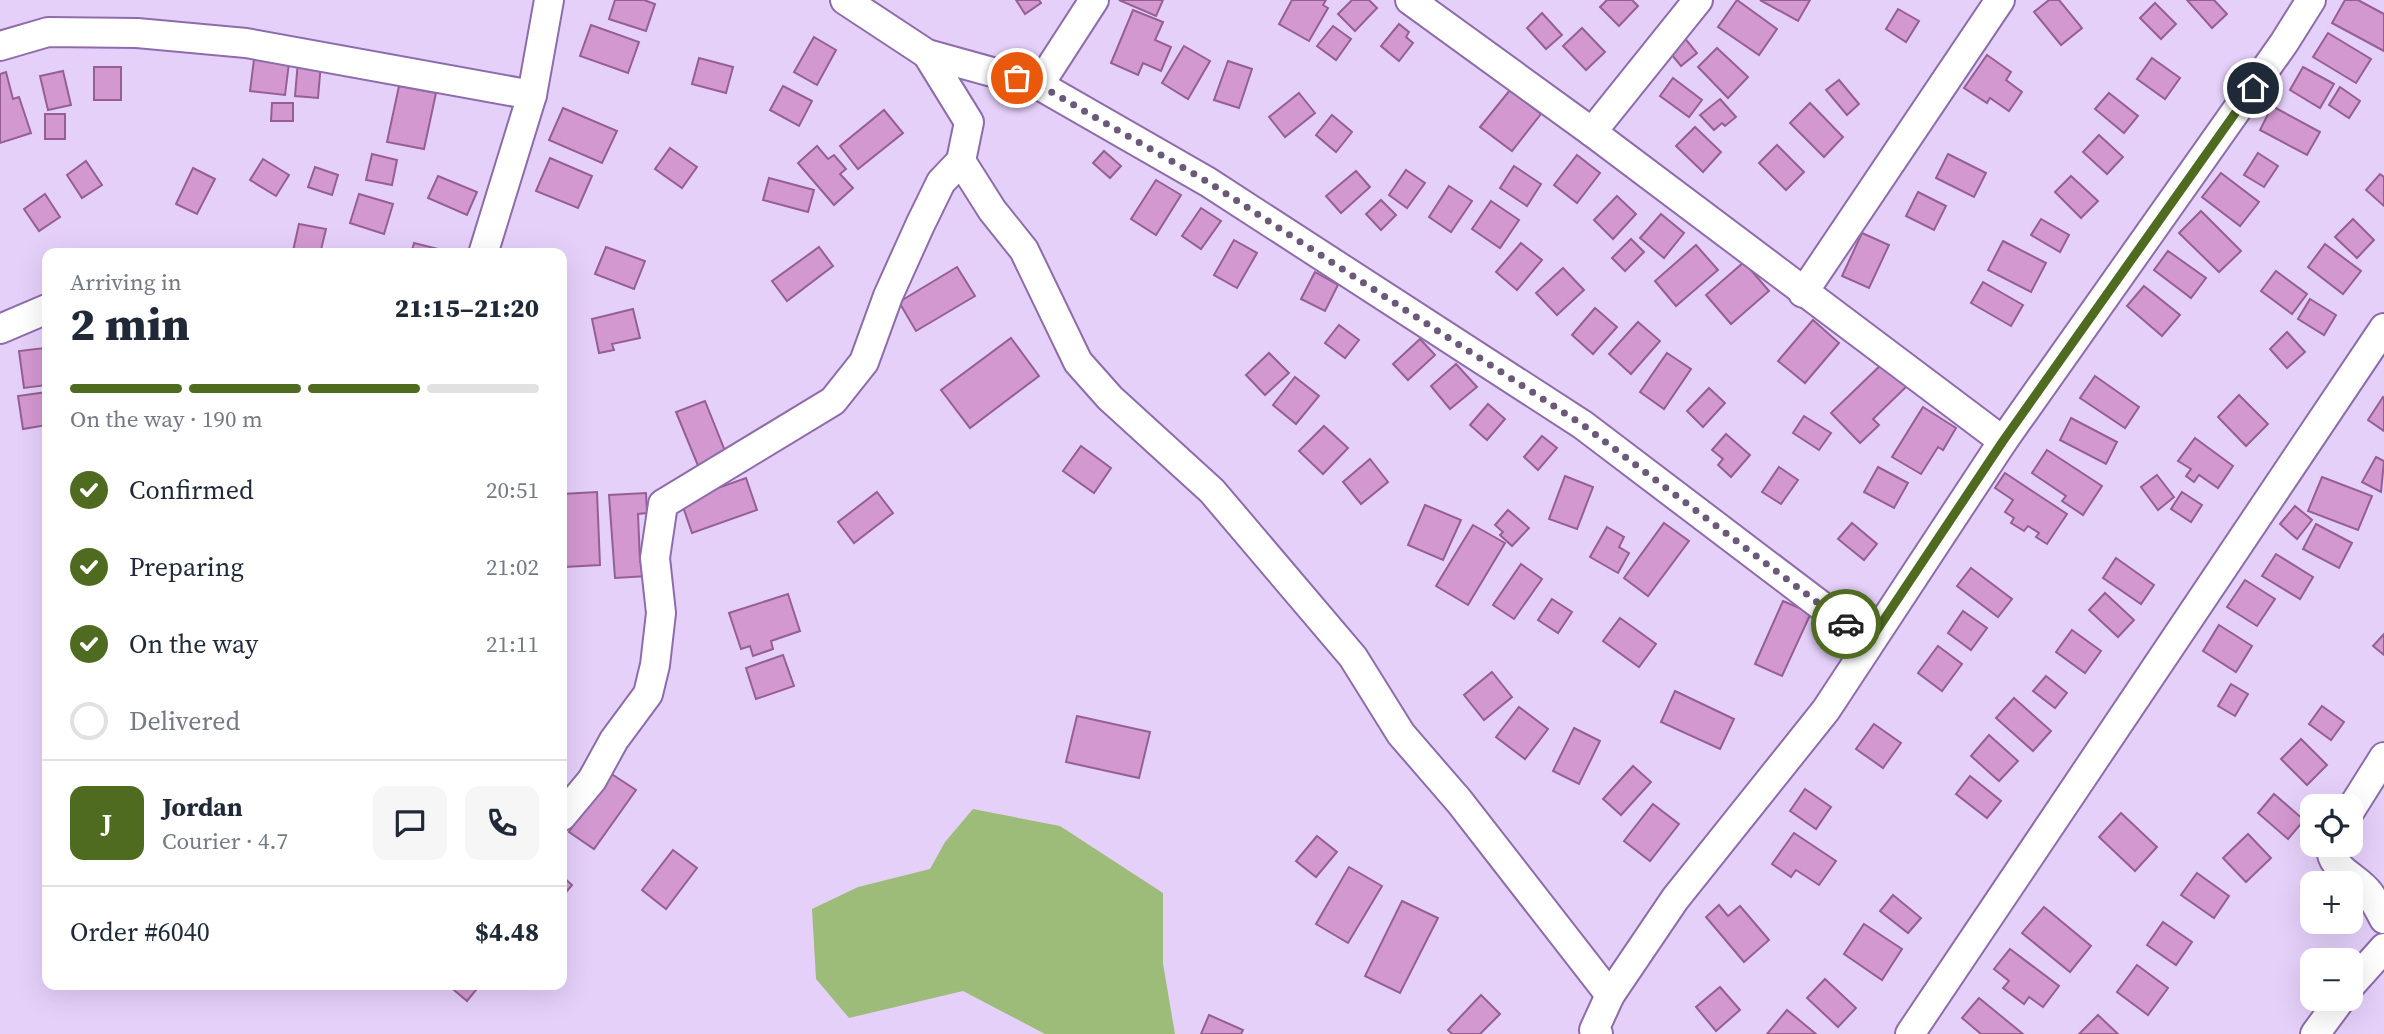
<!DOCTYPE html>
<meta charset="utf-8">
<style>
:root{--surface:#fff;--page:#f6f6f7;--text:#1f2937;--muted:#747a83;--line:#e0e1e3;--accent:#4e6b1f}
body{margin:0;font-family:"Source Serif 4",serif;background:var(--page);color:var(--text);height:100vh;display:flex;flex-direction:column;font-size:26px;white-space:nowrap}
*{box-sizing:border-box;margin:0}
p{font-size:23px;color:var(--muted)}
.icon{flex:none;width:38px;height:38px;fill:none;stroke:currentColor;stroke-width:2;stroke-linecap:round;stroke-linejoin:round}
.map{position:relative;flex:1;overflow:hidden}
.sheet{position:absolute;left:42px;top:248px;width:525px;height:742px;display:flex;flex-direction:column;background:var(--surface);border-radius:14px;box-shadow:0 7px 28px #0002}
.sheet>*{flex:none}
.controls{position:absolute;left:2300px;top:794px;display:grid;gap:14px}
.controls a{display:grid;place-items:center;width:63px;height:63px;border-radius:14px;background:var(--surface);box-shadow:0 7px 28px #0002;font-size:35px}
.pin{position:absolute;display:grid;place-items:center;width:60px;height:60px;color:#fff;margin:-30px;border:4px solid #fff;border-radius:50%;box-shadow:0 2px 7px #0007}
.courier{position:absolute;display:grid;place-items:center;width:70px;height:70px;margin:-35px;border:5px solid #4e6b1f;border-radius:50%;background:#fff;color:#222;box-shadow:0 2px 9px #0007}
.head em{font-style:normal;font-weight:800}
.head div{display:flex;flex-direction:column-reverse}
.head{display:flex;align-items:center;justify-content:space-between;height:119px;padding:0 28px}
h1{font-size:46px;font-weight:800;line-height:52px}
.bar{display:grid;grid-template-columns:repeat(4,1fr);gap:10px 7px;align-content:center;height:84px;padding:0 28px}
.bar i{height:9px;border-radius:5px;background:var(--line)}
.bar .on{background:var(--accent)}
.bar p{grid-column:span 4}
.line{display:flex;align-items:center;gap:18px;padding:0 28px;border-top:2px solid var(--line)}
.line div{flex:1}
.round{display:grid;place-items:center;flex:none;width:74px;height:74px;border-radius:14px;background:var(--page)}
ol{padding:0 28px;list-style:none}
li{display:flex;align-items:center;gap:21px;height:77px}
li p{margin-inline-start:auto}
li .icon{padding:7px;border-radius:50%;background:var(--accent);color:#fff;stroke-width:4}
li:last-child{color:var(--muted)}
li i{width:38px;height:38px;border:4px solid var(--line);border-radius:50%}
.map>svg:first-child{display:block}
</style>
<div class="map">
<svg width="2384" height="1034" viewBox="0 0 2384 1034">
<rect width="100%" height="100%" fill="#e5d0fa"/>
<!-- water -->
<polygon fill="#9ebc79" points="973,809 1060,826 1163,893 1163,964 1175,1034 1045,1034 963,991 849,1018 816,979 812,909 858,887 930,869 945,842"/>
<!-- building -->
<g fill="#d398d0" stroke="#965f94" stroke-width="2">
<polygon points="615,0 644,0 655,4 646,31 609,19"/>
<polygon points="1016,0 1039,0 1041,3 1025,14"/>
<polygon points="1119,0 1163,0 1156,16"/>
<polygon points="1292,0 1326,0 1323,5 1328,8 1309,41 1279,24"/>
<polygon points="1352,0 1369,0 1377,8 1355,31 1338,14"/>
<polygon points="1607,0 1632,0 1638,6 1619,26 1600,7"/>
<polygon points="1737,0 1777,29 1759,55 1718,27"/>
<polygon points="1760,0 1810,0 1798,21"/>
<polygon points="2049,0 2059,0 2082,28 2061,45 2034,12"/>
<polygon points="2187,0 2214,0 2227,14 2212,28"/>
<polygon points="2345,0 2358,0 2384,14 2384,51 2332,23"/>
<polygon points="2155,3 2176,24 2161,39 2140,18"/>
<polygon points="1898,9 1919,21 1906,42 1886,29"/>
<polygon points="1133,10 1163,22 1155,40 1171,47 1161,71 1143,63 1138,75 1111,63"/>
<polygon points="1542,13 1562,35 1546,49 1527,28"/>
<polygon points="1399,24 1409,32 1406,37 1413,43 1399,61 1381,46"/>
<polygon points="591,25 639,42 628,73 580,56"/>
<polygon points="1333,26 1351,39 1336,60 1317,46"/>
<polygon points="1582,28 1605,52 1586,70 1563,46"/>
<polygon points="2328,33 2371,59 2356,83 2313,57"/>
<polygon points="1683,36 1697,53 1681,66 1667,49"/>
<polygon points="814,37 836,50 817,85 794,72"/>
<polygon points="1184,46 1210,61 1188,99 1162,83"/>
<polygon points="1717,48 1748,77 1728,98 1698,67"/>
<polygon points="1987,55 2011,72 2006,80 2022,92 2009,111 1990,98 1987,103 1964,88"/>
<polygon points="699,58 733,67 726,93 692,84"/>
<polygon points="2152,58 2180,78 2165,99 2137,79"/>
<polygon points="254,59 289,63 285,95 250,91"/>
<polygon points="298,61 321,63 318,98 295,96"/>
<polygon points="1228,61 1252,69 1239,108 1214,100"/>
<rect x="94" y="67" width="27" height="33"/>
<polygon points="2303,67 2334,84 2320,108 2290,90"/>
<polygon points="63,71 71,105 48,110 40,76"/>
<polygon points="6,72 13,99 19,97 31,133 0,143 0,74"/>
<polygon points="1673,78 1702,100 1689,117 1660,96"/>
<polygon points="1839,80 1859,104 1847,115 1826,90"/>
<polygon points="399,86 436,93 424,149 387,142"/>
<polygon points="783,86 812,101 799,126 770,110"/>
<polygon points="2340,87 2360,101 2349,118 2329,105"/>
<polygon points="1510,90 1541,114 1512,151 1480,127"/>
<polygon points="1299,93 1315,113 1285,137 1269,117"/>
<polygon points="2109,93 2138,116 2124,133 2095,109"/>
<polygon points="1720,99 1736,117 1725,126 1722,123 1714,130 1700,115"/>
<polygon points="272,103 293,103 293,121 271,121"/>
<polygon points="1810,103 1843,137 1824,157 1790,123"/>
<polygon points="2272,106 2320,132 2307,155 2260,130"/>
<polygon points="563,108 617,131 602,163 549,140"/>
<polygon points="884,110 903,133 858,169 840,146"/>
<rect x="45" y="114" width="20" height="25"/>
<polygon points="1332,115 1352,132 1336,152 1316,135"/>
<polygon points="1695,127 1721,152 1703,172 1676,146"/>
<polygon points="2099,135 2123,157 2107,174 2083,152"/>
<polygon points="1777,145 1804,172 1786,190 1759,163"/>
<polygon points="817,146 828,159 834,155 846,169 840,174 853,188 834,205 798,163"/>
<polygon points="670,148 697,167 682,188 655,169"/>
<polygon points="1104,151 1121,166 1110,178 1093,163"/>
<polygon points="2258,153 2278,166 2264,187 2244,175"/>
<polygon points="372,154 397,160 392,185 366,180"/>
<polygon points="1948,154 1986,173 1974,197 1936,178"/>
<polygon points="1577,155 1600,173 1577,203 1554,185"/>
<polygon points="550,158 592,176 578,208 536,191"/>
<polygon points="263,159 289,175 276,196 250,180"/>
<polygon points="86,161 102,185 82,198 67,175"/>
<polygon points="1514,166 1541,184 1527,206 1500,188"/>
<polygon points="315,167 338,175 332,195 308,187"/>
<polygon points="193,168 215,179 197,214 176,204"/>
<polygon points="1406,170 1425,183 1407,208 1389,195"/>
<polygon points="1356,171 1370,187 1341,213 1326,196"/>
<polygon points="2221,173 2259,202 2240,226 2202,197"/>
<polygon points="2380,174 2384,177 2384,206 2366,190"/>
<polygon points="438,176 477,192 467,215 428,198"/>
<polygon points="2071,176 2098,201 2081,218 2055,192"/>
<polygon points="769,178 814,190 808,212 763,200"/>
<polygon points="1156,180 1181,195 1156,235 1131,219"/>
<polygon points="1449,186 1472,201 1451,232 1429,217"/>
<polygon points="1918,192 1946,206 1934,230 1906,216"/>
<polygon points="45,194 60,217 39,231 24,209"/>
<polygon points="359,194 393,204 384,234 350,223"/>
<polygon points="1617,196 1636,214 1613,239 1594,220"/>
<polygon points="1381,200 1396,215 1381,230 1366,214"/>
<polygon points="1491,201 1519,220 1500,248 1472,229"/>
<polygon points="1201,208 1221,221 1201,249 1182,236"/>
<polygon points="2201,211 2241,251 2219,272 2179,233"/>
<polygon points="1661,214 1684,233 1664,258 1640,238"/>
<polygon points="2041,219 2069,235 2060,252 2031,235"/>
<polygon points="2353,219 2374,240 2357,258 2335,237"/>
<polygon points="299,224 326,229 320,254 293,251"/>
<polygon points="1862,233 1889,245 1869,288 1842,276"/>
<polygon points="1631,239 1644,252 1625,271 1612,258"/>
<polygon points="1234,240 1257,253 1237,288 1214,275"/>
<polygon points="2003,241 2046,263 2031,292 1988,270"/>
<polygon points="414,243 442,250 441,254 411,254"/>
<polygon points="1521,243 1542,260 1517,290 1496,272"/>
<polygon points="2325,244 2361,271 2343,294 2308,267"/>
<polygon points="1696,245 1718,270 1676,306 1655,281"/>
<polygon points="606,247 645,261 634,289 595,274"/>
<polygon points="819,247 833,266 787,301 772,281"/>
<polygon points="2168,251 2206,278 2191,298 2154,270"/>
<polygon points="1744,262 1769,291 1731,324 1706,295"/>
<polygon points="957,267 975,296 916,331 899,302"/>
<polygon points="1563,268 1584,290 1557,315 1536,293"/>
<polygon points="2276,271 2307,294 2292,314 2261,291"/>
<polygon points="1315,272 1338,285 1325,311 1301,299"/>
<polygon points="1983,282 2023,305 2011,326 1971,303"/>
<polygon points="2144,286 2180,315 2162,336 2127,306"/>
<polygon points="2310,299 2336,315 2324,335 2298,319"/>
<polygon points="1595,308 1617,327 1593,354 1572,335"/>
<polygon points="633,309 640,338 612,344 614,350 599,353 592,319"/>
<polygon points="1813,320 1839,343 1805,383 1778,361"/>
<polygon points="1638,322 1660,341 1631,374 1609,354"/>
<polygon points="1339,325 1359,340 1345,358 1325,343"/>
<polygon points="2287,332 2305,352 2287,368 2270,349"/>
<polygon points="1011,338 1039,376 970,428 941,390"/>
<polygon points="1420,339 1435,355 1408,380 1393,364"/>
<polygon points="44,348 47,385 24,388 19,351"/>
<polygon points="1269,353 1289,373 1265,395 1246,375"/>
<polygon points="1667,353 1691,369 1664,409 1640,392"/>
<polygon points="1885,361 1908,385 1873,419 1879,425 1860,443 1831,413"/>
<polygon points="1456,364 1477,387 1450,409 1431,386"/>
<polygon points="2095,376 2139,407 2125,428 2080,398"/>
<polygon points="1295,377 1319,396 1296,424 1273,405"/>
<polygon points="1709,388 1725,403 1703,427 1687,411"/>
<polygon points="47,392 47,425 23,429 18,396"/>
<polygon points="2239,395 2268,424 2246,446 2218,417"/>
<polygon points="2383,397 2384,398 2384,431 2368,420"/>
<polygon points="705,401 729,461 701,473 676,412"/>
<polygon points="1488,404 1505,419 1487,440 1470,425"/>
<polygon points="1923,407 1956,428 1943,450 1938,447 1921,474 1892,457"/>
<polygon points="1804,416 1831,433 1819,450 1793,433"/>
<polygon points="2071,418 2117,442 2106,464 2060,440"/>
<polygon points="1324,426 1348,448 1323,474 1299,451"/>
<polygon points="1726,434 1750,455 1731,477 1718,465 1723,459 1712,450"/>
<polygon points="1542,436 1557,448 1538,470 1524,457"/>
<polygon points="2195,438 2233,466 2218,488 2199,475 2194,482 2186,476 2191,469 2178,461"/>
<polygon points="1081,446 1111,468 1094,493 1063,471"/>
<polygon points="2047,450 2102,486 2083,515 2062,501 2066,496 2032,473"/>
<polygon points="2376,457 2384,461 2381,492 2362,482"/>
<polygon points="1370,459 1388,482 1361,504 1343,482"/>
<polygon points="1779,467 1798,480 1781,504 1762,492"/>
<polygon points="1878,467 1908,483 1894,508 1864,492"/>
<polygon points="2005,473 2067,514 2047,544 2036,537 2039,533 2028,526 2024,531 2011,523 2014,518 2005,512 2013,500 1995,488"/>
<polygon points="2157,475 2174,497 2158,510 2141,487"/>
<polygon points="1565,476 1593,487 1577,529 1549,519"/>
<polygon points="2322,477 2372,496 2358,530 2308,511"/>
<polygon points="746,478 757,510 692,533 681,501"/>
<polygon points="597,492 600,565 565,567 562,494"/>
<polygon points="877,492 893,513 854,543 838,522"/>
<polygon points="2182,492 2202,505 2191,522 2171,509"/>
<polygon points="646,493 647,513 638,514 640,562 647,562 648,576 615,578 609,495"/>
<polygon points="1425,505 1461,520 1443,560 1408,545"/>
<polygon points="2295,506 2312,520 2297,539 2280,524"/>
<polygon points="1508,510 1529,528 1512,546 1500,535 1503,532 1495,525"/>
<polygon points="1664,523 1689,541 1648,596 1624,578"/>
<polygon points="1852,523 1877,544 1864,560 1838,539"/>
<polygon points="2316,524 2352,543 2339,568 2303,549"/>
<polygon points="1473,525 1505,543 1468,605 1436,586"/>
<polygon points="1607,527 1624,537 1619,547 1629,553 1618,573 1590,557"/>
<polygon points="2276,554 2313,577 2300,599 2262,576"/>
<polygon points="2116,558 2154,585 2141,604 2103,578"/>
<polygon points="1521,564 1542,579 1514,619 1493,605"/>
<polygon points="1971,568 2012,599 1998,617 1957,586"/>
<polygon points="2245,580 2275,599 2257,626 2227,607"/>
<polygon points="2105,593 2134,620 2118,637 2089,610"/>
<polygon points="788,594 800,631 771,641 773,649 753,656 750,646 741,649 729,613"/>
<polygon points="1552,599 1572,612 1558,633 1538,620"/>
<polygon points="1783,601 1811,613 1782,676 1755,664"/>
<polygon points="1963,611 1987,628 1971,650 1948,633"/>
<polygon points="1620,618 1656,644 1639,667 1603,641"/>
<polygon points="2219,625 2252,646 2236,672 2203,651"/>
<polygon points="2072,630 2101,651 2085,673 2056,652"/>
<polygon points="2384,634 2384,655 2373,646"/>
<polygon points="1938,646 1962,664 1942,691 1918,673"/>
<polygon points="783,655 794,686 756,699 746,668"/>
<polygon points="1492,672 1512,697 1484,720 1464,695"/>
<polygon points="2046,676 2067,693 2055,708 2033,691"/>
<polygon points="2231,684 2248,694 2235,716 2218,706"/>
<polygon points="1675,691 1734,719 1720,749 1661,722"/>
<polygon points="2014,698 2051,731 2033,751 1996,718"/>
<polygon points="2322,706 2344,722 2331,740 2309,724"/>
<polygon points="1519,707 1548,729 1525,759 1496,737"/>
<polygon points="1077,716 1150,732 1139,778 1066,762"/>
<polygon points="1874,724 1901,743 1883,768 1856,749"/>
<polygon points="1574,728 1600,741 1579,784 1553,771"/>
<polygon points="1989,735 2018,761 1999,781 1971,756"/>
<polygon points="2301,739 2327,765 2307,785 2281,759"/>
<polygon points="1633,766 1651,782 1621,815 1603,799"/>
<polygon points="607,771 636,790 594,849 569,832 574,824 570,822 579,809 584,812 603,784"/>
<polygon points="1970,776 2001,801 1987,818 1956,794"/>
<polygon points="1805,789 1831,807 1816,829 1790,811"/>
<polygon points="2274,794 2304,820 2288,839 2258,813"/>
<polygon points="1653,804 1679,824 1650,861 1624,841"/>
<polygon points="2121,813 2157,847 2135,871 2099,837"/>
<polygon points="1794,833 1836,861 1819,885 1796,870 1791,877 1772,864"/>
<polygon points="2248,834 2271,858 2246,882 2223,858"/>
<polygon points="1317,836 1337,852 1316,877 1296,861"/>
<polygon points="673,850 697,868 666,909 642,890"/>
<polygon points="1349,867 1382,886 1348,943 1316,924"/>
<polygon points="2197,873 2229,896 2214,918 2181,895"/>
<polygon points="562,876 572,885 562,897"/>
<polygon points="1893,895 1921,918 1908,933 1880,911"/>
<polygon points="1402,901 1438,918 1400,993 1365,976"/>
<polygon points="1719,905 1728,916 1740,906 1769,940 1744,962 1706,917"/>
<polygon points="2044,907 2091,946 2070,972 2022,933"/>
<polygon points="2163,922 2192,942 2176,965 2147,945"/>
<polygon points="1864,924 1902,949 1882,980 1844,954"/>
<polygon points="2010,949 2059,986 2043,1007 2029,997 2024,1004 2003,988 2009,981 1994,969"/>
<polygon points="2137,965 2168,988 2148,1015 2117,992"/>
<polygon points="1825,979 1856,1008 1838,1027 1807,998"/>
<polygon points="448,985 480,985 467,1001"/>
<polygon points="1720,987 1740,1010 1716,1031 1696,1007"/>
<polygon points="1481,995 1500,1014 1480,1034 1452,1034 1448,1030"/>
<polygon points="1979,998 2023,1034 1981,1034 1962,1018"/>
<polygon points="1787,1010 1816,1034 1767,1034"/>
<polygon points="1209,1015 1243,1030 1241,1034 1201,1034"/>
<polygon points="2098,1015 2118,1034 2079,1034"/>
</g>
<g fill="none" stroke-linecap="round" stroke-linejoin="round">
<!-- minor casing -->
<g stroke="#8e6cac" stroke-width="32">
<g id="minor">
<polyline points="845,0 927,54 1039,85 1208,182 1583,425 1869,642"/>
<polyline points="1410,0 1592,132 2003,441"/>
<polyline points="0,46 48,32 137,33 246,43 532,95 483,254"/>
<polyline points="927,54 969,122 961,161 992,210 1024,250 1078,362 1110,398 1212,491 1353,657 1401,734 1459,801 1610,995"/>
<polyline points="1039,85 1094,0"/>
<polyline points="532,95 549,0"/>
<polyline points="1592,132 1698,0"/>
<polyline points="1803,293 2000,0"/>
<polyline points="0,329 47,309"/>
<polyline points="2350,811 2384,757"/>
<polyline points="562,816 592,780 614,740 648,694 655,665 661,613 655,558 663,504 833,401 864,362 888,296 920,225 941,182 961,161"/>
<path d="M 2332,845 C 2327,868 2358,877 2369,893 C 2375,901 2379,910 2384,919"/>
<polyline points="2350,986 2384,948"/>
<polyline points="1598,1034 1594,1030 1610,995 1675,899 1826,710 2003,441 2284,43 2311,0"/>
<polyline points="1910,1034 2384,328"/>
<polyline points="2315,1034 2341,999"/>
</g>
</g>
<!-- minor -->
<use href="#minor" stroke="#fff" stroke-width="28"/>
</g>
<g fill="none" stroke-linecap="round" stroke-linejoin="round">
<!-- done -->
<polyline stroke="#6a5979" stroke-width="7" stroke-dasharray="0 12.6" points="1017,78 1039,85 1208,182 1583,425 1846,624"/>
<!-- route -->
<polyline stroke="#4e6b1f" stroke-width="9" points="1846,624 1869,642 2003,441 2253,88"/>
</g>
</svg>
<div class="controls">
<a><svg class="icon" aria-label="locate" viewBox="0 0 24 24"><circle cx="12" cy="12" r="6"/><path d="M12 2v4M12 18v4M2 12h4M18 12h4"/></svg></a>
<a>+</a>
<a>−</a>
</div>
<div class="pin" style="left:1017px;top:78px;background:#ea580c"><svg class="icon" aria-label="bag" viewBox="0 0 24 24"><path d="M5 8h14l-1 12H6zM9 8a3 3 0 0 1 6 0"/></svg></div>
<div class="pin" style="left:2253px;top:88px;background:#1f2937"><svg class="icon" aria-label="home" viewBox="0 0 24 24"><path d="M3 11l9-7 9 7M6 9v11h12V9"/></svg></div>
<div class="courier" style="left:1846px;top:624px"><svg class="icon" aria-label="car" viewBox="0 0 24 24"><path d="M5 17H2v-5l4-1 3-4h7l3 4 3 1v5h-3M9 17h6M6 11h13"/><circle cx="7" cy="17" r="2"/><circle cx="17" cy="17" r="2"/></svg></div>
<section class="sheet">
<div class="head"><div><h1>2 min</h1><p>Arriving in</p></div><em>21:15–21:20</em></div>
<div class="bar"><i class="on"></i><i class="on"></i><i class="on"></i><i></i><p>On the way · 190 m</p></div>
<ol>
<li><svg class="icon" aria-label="check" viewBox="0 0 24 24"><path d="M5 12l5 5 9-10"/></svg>Confirmed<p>20:51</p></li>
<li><svg class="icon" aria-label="check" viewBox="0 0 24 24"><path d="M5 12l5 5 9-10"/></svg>Preparing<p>21:02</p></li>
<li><svg class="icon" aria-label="check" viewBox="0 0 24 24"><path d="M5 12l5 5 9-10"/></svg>On the way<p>21:11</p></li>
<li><i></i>Delivered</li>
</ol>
<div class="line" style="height:126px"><b class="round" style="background:var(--accent);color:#fff">J</b><div><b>Jordan</b><p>Courier · 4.7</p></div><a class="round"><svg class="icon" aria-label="chat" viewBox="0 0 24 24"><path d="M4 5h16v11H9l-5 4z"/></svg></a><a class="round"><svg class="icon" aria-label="phone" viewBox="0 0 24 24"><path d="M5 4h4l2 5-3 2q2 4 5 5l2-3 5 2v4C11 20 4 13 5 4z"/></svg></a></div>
<div class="line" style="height:91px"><div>Order #6040</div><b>$4.48</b></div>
</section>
</div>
